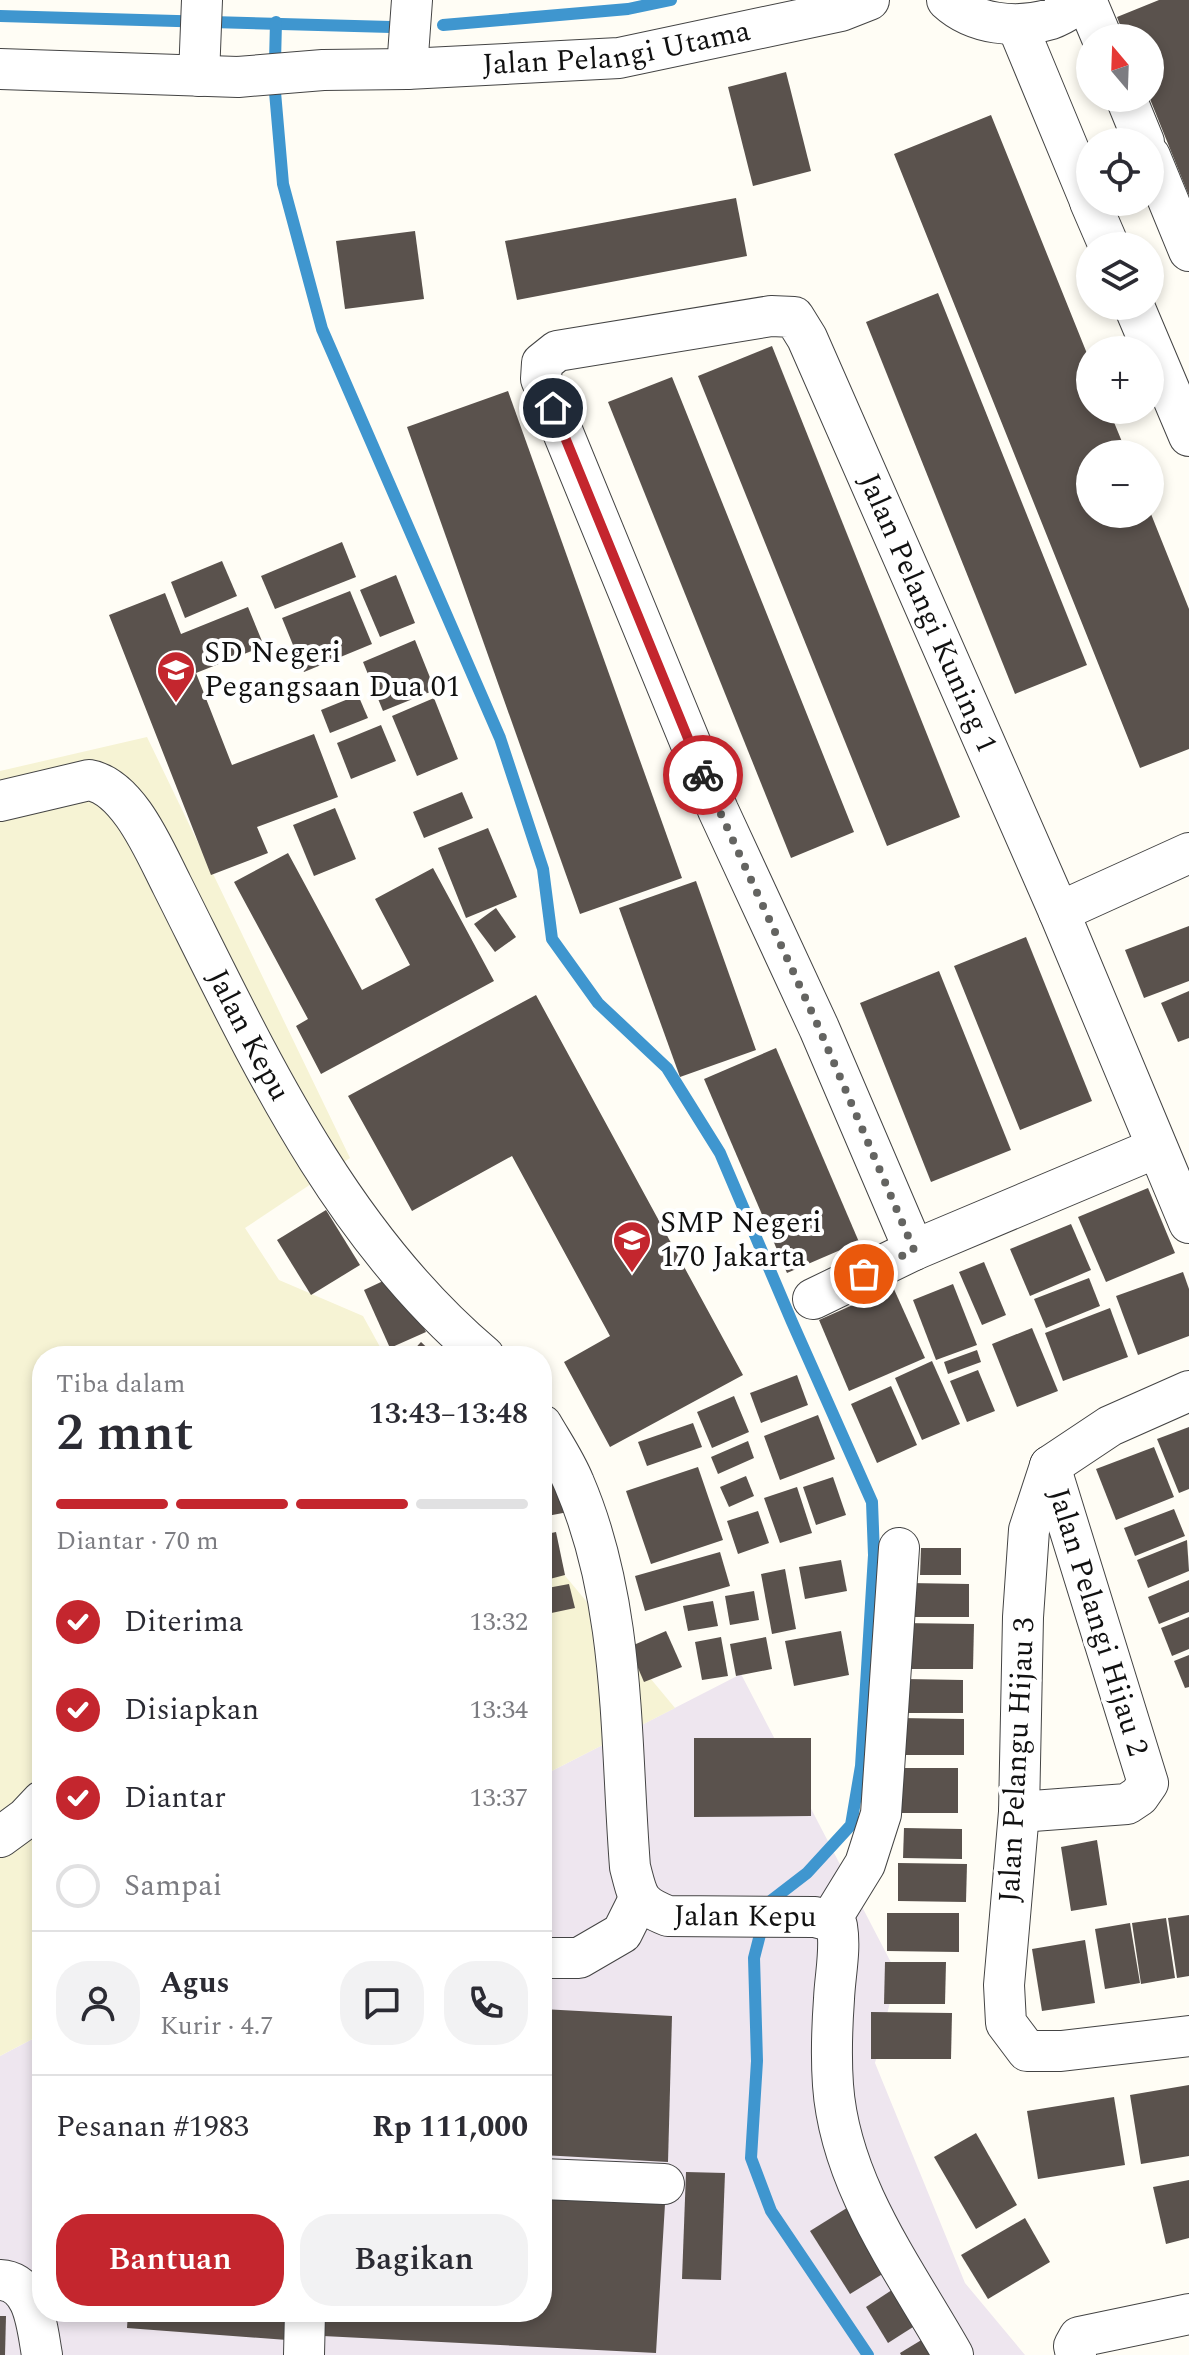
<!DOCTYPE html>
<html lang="id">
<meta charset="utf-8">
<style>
:root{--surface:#fff;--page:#f2f2f3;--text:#2b2b33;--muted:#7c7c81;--line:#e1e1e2;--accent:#c4262e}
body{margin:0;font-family:Spectral,serif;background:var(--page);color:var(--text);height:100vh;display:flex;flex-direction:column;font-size:30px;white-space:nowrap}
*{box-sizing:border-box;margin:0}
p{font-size:26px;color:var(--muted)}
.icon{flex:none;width:44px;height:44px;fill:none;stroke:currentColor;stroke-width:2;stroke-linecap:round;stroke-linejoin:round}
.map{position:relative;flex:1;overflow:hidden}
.details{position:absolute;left:32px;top:1346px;width:520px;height:976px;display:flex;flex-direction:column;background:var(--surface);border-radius:32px;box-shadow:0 4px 12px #0003}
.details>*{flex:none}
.needle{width:52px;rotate:341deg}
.tools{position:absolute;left:1076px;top:24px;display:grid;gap:16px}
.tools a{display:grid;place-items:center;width:88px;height:88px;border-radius:50%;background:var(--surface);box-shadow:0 4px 12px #0003;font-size:40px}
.pin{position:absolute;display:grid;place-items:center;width:68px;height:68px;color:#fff;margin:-34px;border:4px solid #fff;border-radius:50%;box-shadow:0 2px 8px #0007}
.courier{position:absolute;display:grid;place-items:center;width:80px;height:80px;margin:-40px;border:6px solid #c4262e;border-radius:50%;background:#fff;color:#222;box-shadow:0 2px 10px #0007}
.head em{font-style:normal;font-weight:600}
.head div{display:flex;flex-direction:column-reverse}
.head{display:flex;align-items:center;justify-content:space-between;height:136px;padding:0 24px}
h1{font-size:52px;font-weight:600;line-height:60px}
.bar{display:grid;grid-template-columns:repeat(4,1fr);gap:12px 8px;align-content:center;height:96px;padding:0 24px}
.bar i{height:10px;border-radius:6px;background:var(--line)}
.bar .selected{background:var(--accent)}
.bar p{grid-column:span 4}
.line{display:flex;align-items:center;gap:20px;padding:0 24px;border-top:2px solid var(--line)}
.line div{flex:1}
.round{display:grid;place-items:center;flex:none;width:84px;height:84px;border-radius:32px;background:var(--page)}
ol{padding:0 24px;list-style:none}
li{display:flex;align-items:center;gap:24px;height:88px}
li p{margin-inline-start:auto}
li .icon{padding:8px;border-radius:50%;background:var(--accent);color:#fff;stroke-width:4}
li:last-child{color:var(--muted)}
li i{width:44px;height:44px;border:4px solid var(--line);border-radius:50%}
.action{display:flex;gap:16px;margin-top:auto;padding:16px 24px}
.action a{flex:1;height:92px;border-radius:32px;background:var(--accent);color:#fff;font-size:32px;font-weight:600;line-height:92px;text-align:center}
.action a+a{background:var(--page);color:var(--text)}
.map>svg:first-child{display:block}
</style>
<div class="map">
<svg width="1189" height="2355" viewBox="0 0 1189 2355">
<rect width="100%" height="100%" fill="#fffdf5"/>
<!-- industrial -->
<polygon fill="#eee6ef" points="741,1674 897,1974 875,2063 965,2283 1025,2355 0,2355 0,2056 42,2034 42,2312 542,2312 542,1776"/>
<!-- farmland -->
<g fill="#f6f3d4">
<polygon points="147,737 350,1158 245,1228 279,1280 363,1316 385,1356 42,1356 42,2034 0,2056 0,771"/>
<polygon points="542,1548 675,1708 542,1776"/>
</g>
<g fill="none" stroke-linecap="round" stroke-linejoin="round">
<!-- stream -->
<g stroke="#3f96cf" stroke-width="12">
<polyline points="0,16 391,27"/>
<polyline points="443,25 628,9 671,0"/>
<polyline points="275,62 276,22"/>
<polyline points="275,92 283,184 322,329 500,738 543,869 552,939 598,1003 667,1068 720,1153 792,1322 872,1502 874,1555 861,1766 851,1825 807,1873 768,1903 754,1958 757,2061 751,2158 771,2211 868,2355"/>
</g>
</g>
<!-- building -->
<g fill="#5a524d">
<polygon points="1159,0 1189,0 1189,196 1150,99 1150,38 1125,38 1117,17"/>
<polygon points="786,72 811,171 753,186 728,87"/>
<polygon points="991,115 1090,361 1090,410 1109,410 1127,454 1090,454 1090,514 1151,514 1189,609 1189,749 1140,768 894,154"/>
<polygon points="736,198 747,256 517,300 505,241"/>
<polygon points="415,231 424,299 345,309 336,241"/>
<polygon points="938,293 1087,665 1015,694 866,322"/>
<polygon points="772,346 960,817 887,846 698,376"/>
<polygon points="672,377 854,832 791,858 608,402"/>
<polygon points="508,391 682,878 580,914 407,427"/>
<polygon points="342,542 356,577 275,609 261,576"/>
<polygon points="222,561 237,596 185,618 171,582"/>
<polygon points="396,575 415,623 380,637 360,590"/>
<polygon points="350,591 372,644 304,672 282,618"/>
<polygon points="165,593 181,634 248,607 264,646 196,673 232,765 314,734 338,797 257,827 268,853 211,875 109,615"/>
<polygon points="415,640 435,690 383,711 363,662"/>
<polygon points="358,695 368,718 330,733 321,710"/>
<polygon points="434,698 458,759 417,776 392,716"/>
<polygon points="381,725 396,761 351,779 337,743"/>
<polygon points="462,792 473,818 424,838 413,812"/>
<polygon points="335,808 356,859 314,876 293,825"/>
<polygon points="488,828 517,897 466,918 438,848"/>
<polygon points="288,853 362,990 410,965 375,899 433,868 494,981 321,1074 296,1026 308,1019 234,882"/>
<polygon points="696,881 756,1050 680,1077 619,908"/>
<polygon points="496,908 516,937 495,952 474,924"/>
<polygon points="1189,926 1189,981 1144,998 1125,950"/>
<polygon points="1026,937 1092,1101 1020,1130 954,966"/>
<polygon points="939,971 1011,1150 931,1182 860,1003"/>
<polygon points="1189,991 1189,1038 1178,1042 1161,1003"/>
<polygon points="536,995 743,1375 610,1447 564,1362 610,1336 512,1156 412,1211 348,1096"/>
<polygon points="776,1048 859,1242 787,1273 704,1079"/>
<polygon points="1148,1188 1175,1253 1106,1282 1078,1217"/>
<polygon points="326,1210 360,1265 311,1295 277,1240"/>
<polygon points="1071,1224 1091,1270 1030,1296 1010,1249"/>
<polygon points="984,1262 1006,1315 982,1325 959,1272"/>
<polygon points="1183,1272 1189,1289 1189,1336 1138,1355 1116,1296"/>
<polygon points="398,1274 426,1332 390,1348 364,1290"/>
<polygon points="1089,1278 1100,1306 1046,1328 1034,1299"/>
<polygon points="953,1284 977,1345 936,1360 913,1300"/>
<polygon points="893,1287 925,1358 849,1391 819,1320"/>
<polygon points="1110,1308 1128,1357 1063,1381 1045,1333"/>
<polygon points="1032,1328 1058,1391 1017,1407 992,1344"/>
<polygon points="421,1342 436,1356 408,1356"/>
<polygon points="977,1350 981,1362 948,1374 944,1362"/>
<polygon points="932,1361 960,1424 922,1440 895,1378"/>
<polygon points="978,1370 995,1411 967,1422 950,1381"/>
<polygon points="797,1375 808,1405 761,1423 750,1393"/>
<polygon points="891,1386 917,1445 877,1463 851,1404"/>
<polygon points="734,1396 749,1432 712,1448 697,1412"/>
<polygon points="818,1415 835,1459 780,1480 764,1436"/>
<polygon points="693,1423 702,1447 647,1466 638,1442"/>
<polygon points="1189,1427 1189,1489 1179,1493 1157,1439"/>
<polygon points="748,1441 754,1458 718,1474 711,1457"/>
<polygon points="1154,1447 1174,1497 1116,1520 1096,1469"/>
<polygon points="542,1455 568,1512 542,1517"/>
<polygon points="698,1467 723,1540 651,1564 626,1491"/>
<polygon points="746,1476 754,1496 729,1507 720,1487"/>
<polygon points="833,1477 846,1515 816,1525 803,1487"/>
<polygon points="797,1487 812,1533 780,1543 764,1498"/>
<polygon points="1174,1509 1185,1536 1135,1556 1124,1528"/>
<polygon points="758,1511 769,1543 738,1554 727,1521"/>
<polygon points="556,1532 565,1575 542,1581 542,1535"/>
<polygon points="1187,1540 1189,1571 1148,1588 1137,1560"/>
<polygon points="921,1548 961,1548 961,1575 920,1575"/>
<polygon points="720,1552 730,1586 645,1611 635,1576"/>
<polygon points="841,1560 847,1591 805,1599 799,1567"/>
<polygon points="785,1569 796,1629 772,1634 761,1574"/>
<polygon points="1189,1580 1189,1612 1159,1624 1148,1597"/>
<polygon points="909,1583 969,1584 969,1617 909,1617"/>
<polygon points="569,1584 575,1608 542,1615 542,1589"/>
<polygon points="754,1591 759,1620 730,1625 725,1596"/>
<polygon points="713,1601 718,1626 688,1631 683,1606"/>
<polygon points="1189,1617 1189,1649 1172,1656 1161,1628"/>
<polygon points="902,1623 974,1624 973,1669 901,1669"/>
<polygon points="666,1631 682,1667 644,1682 629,1647"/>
<polygon points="841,1631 849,1675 794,1686 785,1641"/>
<polygon points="721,1637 728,1676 702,1680 695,1642"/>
<polygon points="766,1637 772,1669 736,1676 730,1644"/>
<polygon points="1189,1655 1189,1687 1185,1688 1174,1661"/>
<polygon points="905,1679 963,1680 963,1713 905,1713"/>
<polygon points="900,1718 964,1719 964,1755 901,1755"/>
<polygon points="694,1738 811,1738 811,1816 694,1817"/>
<rect x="892" y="1768" width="66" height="45"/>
<polygon points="904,1828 962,1829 962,1859 903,1858"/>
<polygon points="1097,1840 1107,1905 1071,1911 1061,1847"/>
<polygon points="898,1863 967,1864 966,1902 898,1901"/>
<polygon points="887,1913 959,1913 959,1952 887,1951"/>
<polygon points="1189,1915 1189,1976 1177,1978 1168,1918"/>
<polygon points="1166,1918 1175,1978 1141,1984 1132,1923"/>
<polygon points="1130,1923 1140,1983 1105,1989 1095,1929"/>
<polygon points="1085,1940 1095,2003 1042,2011 1032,1949"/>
<polygon points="885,1962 946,1962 945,2004 884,2004"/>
<polygon points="542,2009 672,2016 668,2162 542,2155"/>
<polygon points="871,2012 952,2013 951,2059 871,2059"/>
<polygon points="1189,2085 1189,2156 1141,2164 1130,2095"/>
<polygon points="1114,2097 1125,2165 1038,2179 1027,2111"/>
<polygon points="976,2133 1017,2205 976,2229 934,2157"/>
<polygon points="686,2172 725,2173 721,2280 682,2279"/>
<polygon points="1189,2180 1189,2238 1166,2244 1153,2187"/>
<polygon points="542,2198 665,2204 656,2353 323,2336 325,2312 542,2312"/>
<polygon points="850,2206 889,2270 850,2294 810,2231"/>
<polygon points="1025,2218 1050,2262 988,2299 961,2255"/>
<polygon points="901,2284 924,2320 888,2343 866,2307"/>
<polygon points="128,2312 288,2312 287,2340 127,2328"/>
<polygon points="0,2316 6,2316 5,2355 0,2355"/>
<polygon points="928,2336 939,2355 901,2355 900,2353"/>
</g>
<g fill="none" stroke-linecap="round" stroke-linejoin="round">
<!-- minor casing -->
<g stroke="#444" stroke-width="42">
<g id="minor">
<path d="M 947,0 C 974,25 1017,29 1051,19 C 1063,15 1075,6 1085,0"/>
<polyline points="1086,0 1102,38"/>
<polyline points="1017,25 1090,201"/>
<path id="s1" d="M 0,69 L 238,77 L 323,70 L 407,69 L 619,58 L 841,11 L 869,0"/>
<polyline points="407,69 412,0"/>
<polyline points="199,76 202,0"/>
<polyline points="1126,98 1144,142"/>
<polyline points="1150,156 1189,251"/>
<polyline points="1090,202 1109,246"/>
<polyline points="1134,306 1189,436"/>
<path id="s2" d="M 0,801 L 89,780 C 129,787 155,852 172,885 C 257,1054 337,1232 484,1356"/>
<polyline points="1059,912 1189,853"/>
<path id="s3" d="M 914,1250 L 819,1028 L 718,810 L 541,379 L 542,363 L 557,351 L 771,316 L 794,317 L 807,338 L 1059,912 L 1189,1223"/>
<polyline points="813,1299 914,1250 1156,1148"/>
<path id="s4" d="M 542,1425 C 553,1444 566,1463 574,1483 C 626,1604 620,1739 630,1867 C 638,1897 637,1904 668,1916 L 815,1917 L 830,1921 L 837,1926 C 841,1950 835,1975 834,1999 C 832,2027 831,2057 833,2085 C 840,2185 905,2270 953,2355"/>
<polyline points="1050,1466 1029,1530 1023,1617 1019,1812 1004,1985 1006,2023 1027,2051 1061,2051 1189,2036"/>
<polyline points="1050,1466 1110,1426 1189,1391"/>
<polyline points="1019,1812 1127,1804 1139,1796 1148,1783 1050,1466"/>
<polyline points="0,1837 26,1818 42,1801"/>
<polyline points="830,1921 865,1864 881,1814 899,1548"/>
<polyline points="542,1958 579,1958 622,1933 639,1899"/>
<polyline points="542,2179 664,2184"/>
<path d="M 0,2280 C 35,2282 37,2328 42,2355"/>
<polyline points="304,2355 305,2312"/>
<polyline points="1076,2355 1074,2346 1079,2337 1189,2314"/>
</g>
</g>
<!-- minor -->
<use href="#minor" stroke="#fff" stroke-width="40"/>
</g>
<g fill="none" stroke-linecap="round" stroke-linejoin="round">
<!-- done -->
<polyline stroke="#646461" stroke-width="8" stroke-dasharray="0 14.4" points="703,775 819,1028 914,1250 864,1274"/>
<!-- route -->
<polyline stroke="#c4262e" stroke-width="10" points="553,408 703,775"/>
</g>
<!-- icons -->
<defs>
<g id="school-pin" transform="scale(2)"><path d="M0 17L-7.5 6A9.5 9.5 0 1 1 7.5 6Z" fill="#c4262e" stroke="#fff"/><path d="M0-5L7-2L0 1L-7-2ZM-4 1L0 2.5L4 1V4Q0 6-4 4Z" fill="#fff"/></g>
</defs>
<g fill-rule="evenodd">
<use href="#school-pin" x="176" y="670"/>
<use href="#school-pin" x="632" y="1240"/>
</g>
<g text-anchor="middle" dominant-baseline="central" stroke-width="8" stroke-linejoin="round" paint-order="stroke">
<!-- street labels -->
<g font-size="30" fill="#111" stroke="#fff">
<text stroke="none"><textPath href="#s1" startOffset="618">Jalan Pelangi Utama</textPath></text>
<text stroke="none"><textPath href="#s3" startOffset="1548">Jalan Pelangi Kuning 1</textPath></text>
<text stroke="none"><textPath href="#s2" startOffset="398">Jalan Kepu</textPath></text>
<text transform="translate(1098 1622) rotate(73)">Jalan Pelangi Hijau 2</text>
<text transform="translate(1017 1760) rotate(-87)">Jalan Pelangu Hijau 3</text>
<text stroke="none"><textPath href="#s4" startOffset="600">Jalan Kepu</textPath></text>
</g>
<!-- poi labels -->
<g font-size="30" fill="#111" stroke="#fff" text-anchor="start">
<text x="204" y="653">SD Negeri<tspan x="204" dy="34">Pegangsaan Dua 01</tspan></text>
<text x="660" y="1223">SMP Negeri<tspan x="660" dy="34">170 Jakarta</tspan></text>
</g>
</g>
</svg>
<div class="tools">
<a><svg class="needle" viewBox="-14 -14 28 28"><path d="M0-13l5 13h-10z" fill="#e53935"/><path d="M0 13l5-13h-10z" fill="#7c7c81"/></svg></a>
<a><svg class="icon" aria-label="locate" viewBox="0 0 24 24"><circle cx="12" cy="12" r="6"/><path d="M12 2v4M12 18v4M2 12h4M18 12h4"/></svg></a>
<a><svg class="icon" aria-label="layers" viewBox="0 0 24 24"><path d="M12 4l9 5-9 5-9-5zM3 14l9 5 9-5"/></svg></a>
<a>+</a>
<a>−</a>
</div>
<div class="pin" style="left:864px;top:1274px;background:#ea580c"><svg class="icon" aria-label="bag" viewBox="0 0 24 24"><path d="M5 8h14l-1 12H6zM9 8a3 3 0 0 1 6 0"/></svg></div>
<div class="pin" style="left:553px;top:408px;background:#1f2937"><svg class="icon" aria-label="home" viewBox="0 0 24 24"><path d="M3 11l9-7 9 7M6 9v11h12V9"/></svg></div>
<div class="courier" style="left:703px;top:775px"><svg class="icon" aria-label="bike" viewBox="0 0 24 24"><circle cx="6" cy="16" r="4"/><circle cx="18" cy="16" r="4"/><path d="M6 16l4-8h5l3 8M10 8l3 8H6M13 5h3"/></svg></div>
<section class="details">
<div class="head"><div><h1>2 mnt</h1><p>Tiba dalam</p></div><em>13:43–13:48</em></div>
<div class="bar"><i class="selected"></i><i class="selected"></i><i class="selected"></i><i></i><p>Diantar · 70 m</p></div>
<ol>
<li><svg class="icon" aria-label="check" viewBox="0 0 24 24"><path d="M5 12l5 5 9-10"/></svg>Diterima<p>13:32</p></li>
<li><svg class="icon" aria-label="check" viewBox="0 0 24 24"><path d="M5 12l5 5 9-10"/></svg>Disiapkan<p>13:34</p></li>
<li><svg class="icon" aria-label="check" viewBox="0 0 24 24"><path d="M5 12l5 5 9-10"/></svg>Diantar<p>13:37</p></li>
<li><i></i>Sampai</li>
</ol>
<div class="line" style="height:144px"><a class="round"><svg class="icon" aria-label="person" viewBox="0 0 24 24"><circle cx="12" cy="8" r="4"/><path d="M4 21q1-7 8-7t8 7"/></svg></a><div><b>Agus</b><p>Kurir · 4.7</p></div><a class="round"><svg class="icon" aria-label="chat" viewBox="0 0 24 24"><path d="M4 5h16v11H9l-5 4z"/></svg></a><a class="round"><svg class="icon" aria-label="phone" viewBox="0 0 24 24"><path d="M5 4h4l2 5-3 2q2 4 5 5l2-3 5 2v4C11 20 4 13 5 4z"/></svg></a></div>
<div class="line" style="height:104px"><div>Pesanan #1983</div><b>Rp 111,000</b></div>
<div class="action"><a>Bantuan</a><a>Bagikan</a></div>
</section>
</div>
